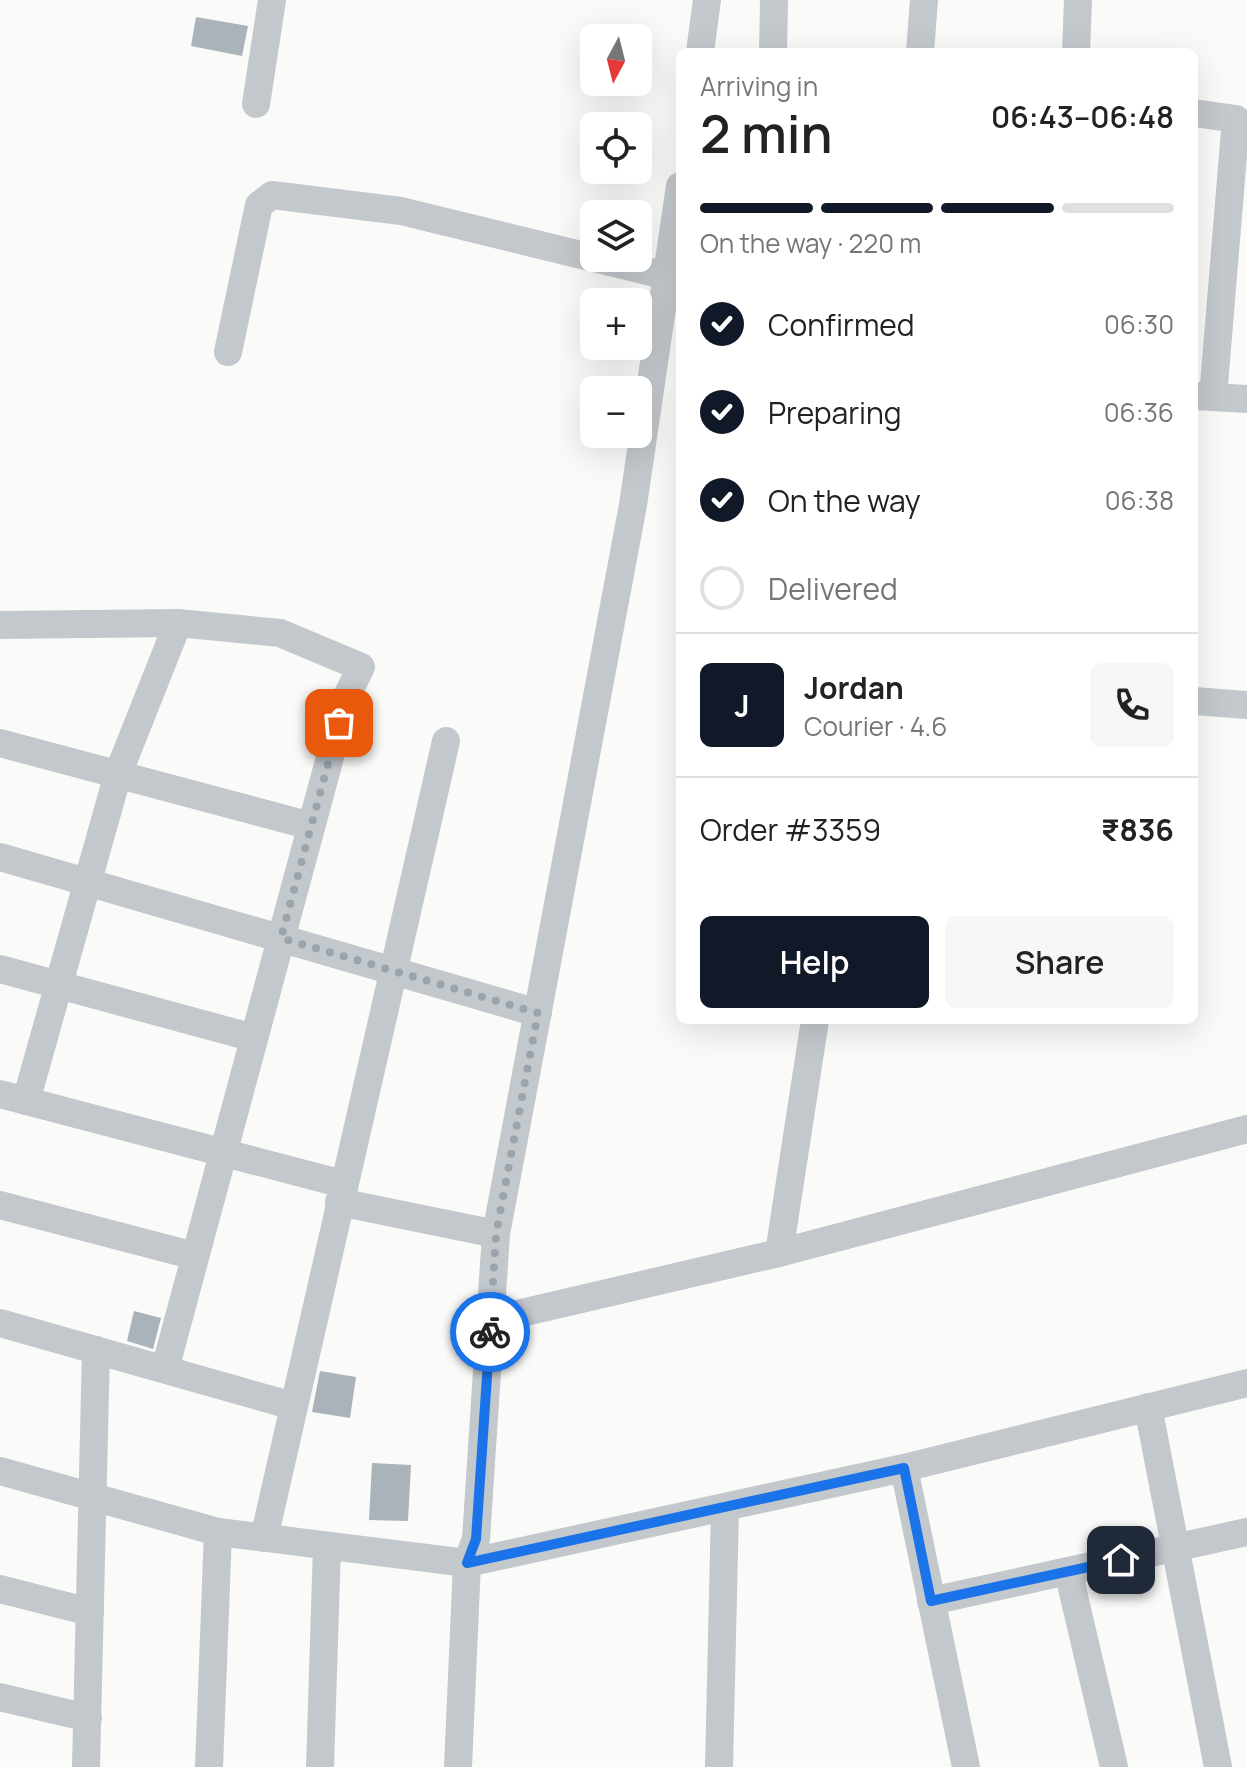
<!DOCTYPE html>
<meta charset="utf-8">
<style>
:root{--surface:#fff;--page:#f6f6f6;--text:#222;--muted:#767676;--line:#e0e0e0;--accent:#111827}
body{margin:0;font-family:Manrope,sans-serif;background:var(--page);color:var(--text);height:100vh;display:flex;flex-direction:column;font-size:30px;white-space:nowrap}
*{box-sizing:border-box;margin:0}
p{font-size:26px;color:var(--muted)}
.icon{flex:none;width:44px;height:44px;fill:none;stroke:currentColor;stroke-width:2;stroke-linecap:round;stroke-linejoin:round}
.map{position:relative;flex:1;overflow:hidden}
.panel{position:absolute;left:676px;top:48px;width:522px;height:976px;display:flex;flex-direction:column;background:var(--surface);border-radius:12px;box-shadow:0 8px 32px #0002}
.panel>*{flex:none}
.needle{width:52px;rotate:187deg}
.fabs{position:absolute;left:580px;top:24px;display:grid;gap:16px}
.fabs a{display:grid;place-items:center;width:72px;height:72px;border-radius:12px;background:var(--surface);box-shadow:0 8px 32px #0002;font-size:40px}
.pin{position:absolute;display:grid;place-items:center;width:68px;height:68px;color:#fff;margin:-34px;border-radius:16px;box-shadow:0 4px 12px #0006}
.courier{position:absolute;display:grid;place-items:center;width:80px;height:80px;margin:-40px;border:6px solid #1a73e8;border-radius:50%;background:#fff;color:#222;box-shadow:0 2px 10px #0007}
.head em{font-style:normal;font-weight:600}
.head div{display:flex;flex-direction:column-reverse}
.head{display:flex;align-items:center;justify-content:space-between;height:136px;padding:0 24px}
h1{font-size:52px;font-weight:600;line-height:60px}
.bar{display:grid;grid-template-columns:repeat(4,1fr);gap:12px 8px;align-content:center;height:96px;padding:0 24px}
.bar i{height:10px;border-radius:6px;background:var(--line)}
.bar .on{background:var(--accent)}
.bar p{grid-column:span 4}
.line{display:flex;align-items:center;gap:20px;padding:0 24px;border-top:2px solid var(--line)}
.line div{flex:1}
.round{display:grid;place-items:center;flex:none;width:84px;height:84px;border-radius:12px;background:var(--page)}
ol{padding:0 24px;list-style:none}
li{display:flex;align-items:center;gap:24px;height:88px}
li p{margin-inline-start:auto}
li .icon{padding:8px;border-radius:50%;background:var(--accent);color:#fff;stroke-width:4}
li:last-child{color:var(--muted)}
li i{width:44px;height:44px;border:4px solid var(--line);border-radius:50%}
.cta{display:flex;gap:16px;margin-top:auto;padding:16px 24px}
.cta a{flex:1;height:92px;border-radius:12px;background:var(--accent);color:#fff;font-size:32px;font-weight:600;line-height:92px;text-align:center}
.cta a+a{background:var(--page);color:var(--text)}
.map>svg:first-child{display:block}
</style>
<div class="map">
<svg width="1247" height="1767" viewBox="0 0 1247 1767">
<rect width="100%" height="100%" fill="#fafaf8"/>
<!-- building -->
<g fill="#aab3b9">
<polygon points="196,17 248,26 242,56 191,46"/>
<polygon points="134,1311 161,1318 153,1349 127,1341"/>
<polygon points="320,1371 356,1377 350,1418 312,1412"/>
<polygon points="372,1463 411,1465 408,1521 369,1520"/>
</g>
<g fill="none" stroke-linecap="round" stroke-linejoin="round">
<!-- street -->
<g stroke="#c3c8cc" stroke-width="28">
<polyline points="700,52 707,0"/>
<polyline points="773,52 774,0"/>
<polyline points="920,52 924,0"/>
<polyline points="1076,52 1078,0"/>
<polyline points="256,104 272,0"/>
<polyline points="1194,113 1236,119 1213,397"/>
<polyline points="228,352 259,205 272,195 401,211 667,276"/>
<polyline points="1196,396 1247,399"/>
<polyline points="0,625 178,623 280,633 361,667 346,698 165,1369"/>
<polyline points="1194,701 1247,705"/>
<polyline points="0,743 311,826"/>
<polyline points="0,857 538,1013"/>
<polyline points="0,969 254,1038"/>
<polyline points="0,1094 343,1184"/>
<polyline points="26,1101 118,774 178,623"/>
<polyline points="339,1202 496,1234"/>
<polyline points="0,1205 195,1256"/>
<polyline points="779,1253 815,1020"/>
<polyline points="491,1320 779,1253 1247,1129"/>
<polyline points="0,1323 293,1406"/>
<polyline points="1148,1407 1218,1767"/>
<polyline points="904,1468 966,1767"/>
<polyline points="0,1471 218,1532 209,1767"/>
<polyline points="218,1532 467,1563 904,1468 1247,1383"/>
<polyline points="264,1538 446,741"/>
<polyline points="1068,1571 1114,1767"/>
<polyline points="0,1589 90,1612"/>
<polyline points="931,1601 1247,1532"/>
<polyline points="0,1697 88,1718"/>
<polyline points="86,1767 96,1350"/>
<polyline points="320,1767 327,1546"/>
<polyline points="458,1767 467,1563 476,1539 496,1234 633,505 680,186"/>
<polyline points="719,1767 725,1508"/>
</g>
</g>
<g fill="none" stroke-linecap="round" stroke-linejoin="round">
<!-- done -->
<polyline stroke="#99a4ac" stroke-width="8" stroke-dasharray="0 14.4" points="339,723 281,938 538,1013 496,1234 490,1332"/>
<!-- route -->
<polyline stroke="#1a73e8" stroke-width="10" points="490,1332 476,1539 467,1563 904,1468 931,1601 1121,1560"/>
</g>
</svg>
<div class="fabs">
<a><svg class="needle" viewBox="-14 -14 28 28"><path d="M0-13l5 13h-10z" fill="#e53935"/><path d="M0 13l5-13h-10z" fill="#767676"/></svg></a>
<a><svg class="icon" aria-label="locate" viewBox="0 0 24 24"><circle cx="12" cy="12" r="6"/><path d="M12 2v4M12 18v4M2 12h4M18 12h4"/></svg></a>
<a><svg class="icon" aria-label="layers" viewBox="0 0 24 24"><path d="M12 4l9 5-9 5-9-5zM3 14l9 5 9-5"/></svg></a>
<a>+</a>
<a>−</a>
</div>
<div class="pin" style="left:339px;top:723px;background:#ea580c"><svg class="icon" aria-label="bag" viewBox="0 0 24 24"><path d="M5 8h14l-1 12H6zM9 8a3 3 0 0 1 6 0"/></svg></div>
<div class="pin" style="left:1121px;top:1560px;background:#1f2937"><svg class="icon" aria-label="home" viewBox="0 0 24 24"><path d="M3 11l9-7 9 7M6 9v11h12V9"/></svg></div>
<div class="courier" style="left:490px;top:1332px"><svg class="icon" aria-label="bike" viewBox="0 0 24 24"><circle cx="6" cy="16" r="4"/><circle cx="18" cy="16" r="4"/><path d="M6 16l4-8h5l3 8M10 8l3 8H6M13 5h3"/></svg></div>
<section class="panel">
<div class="head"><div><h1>2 min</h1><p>Arriving in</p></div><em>06:43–06:48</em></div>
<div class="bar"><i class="on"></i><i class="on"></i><i class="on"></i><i></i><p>On the way · 220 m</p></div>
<ol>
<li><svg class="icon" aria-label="check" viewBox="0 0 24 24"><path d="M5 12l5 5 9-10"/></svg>Confirmed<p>06:30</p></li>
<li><svg class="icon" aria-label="check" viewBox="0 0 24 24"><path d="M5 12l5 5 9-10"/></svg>Preparing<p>06:36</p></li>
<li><svg class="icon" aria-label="check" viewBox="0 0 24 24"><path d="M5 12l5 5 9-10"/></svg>On the way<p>06:38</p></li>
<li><i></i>Delivered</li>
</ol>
<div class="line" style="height:144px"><b class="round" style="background:var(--accent);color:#fff">J</b><div><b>Jordan</b><p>Courier · 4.6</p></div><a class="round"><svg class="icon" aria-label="phone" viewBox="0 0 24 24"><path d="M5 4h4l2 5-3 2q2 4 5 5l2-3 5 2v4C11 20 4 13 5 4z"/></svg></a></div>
<div class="line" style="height:104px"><div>Order #3359</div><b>₹836</b></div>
<div class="cta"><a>Help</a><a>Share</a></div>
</section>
</div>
